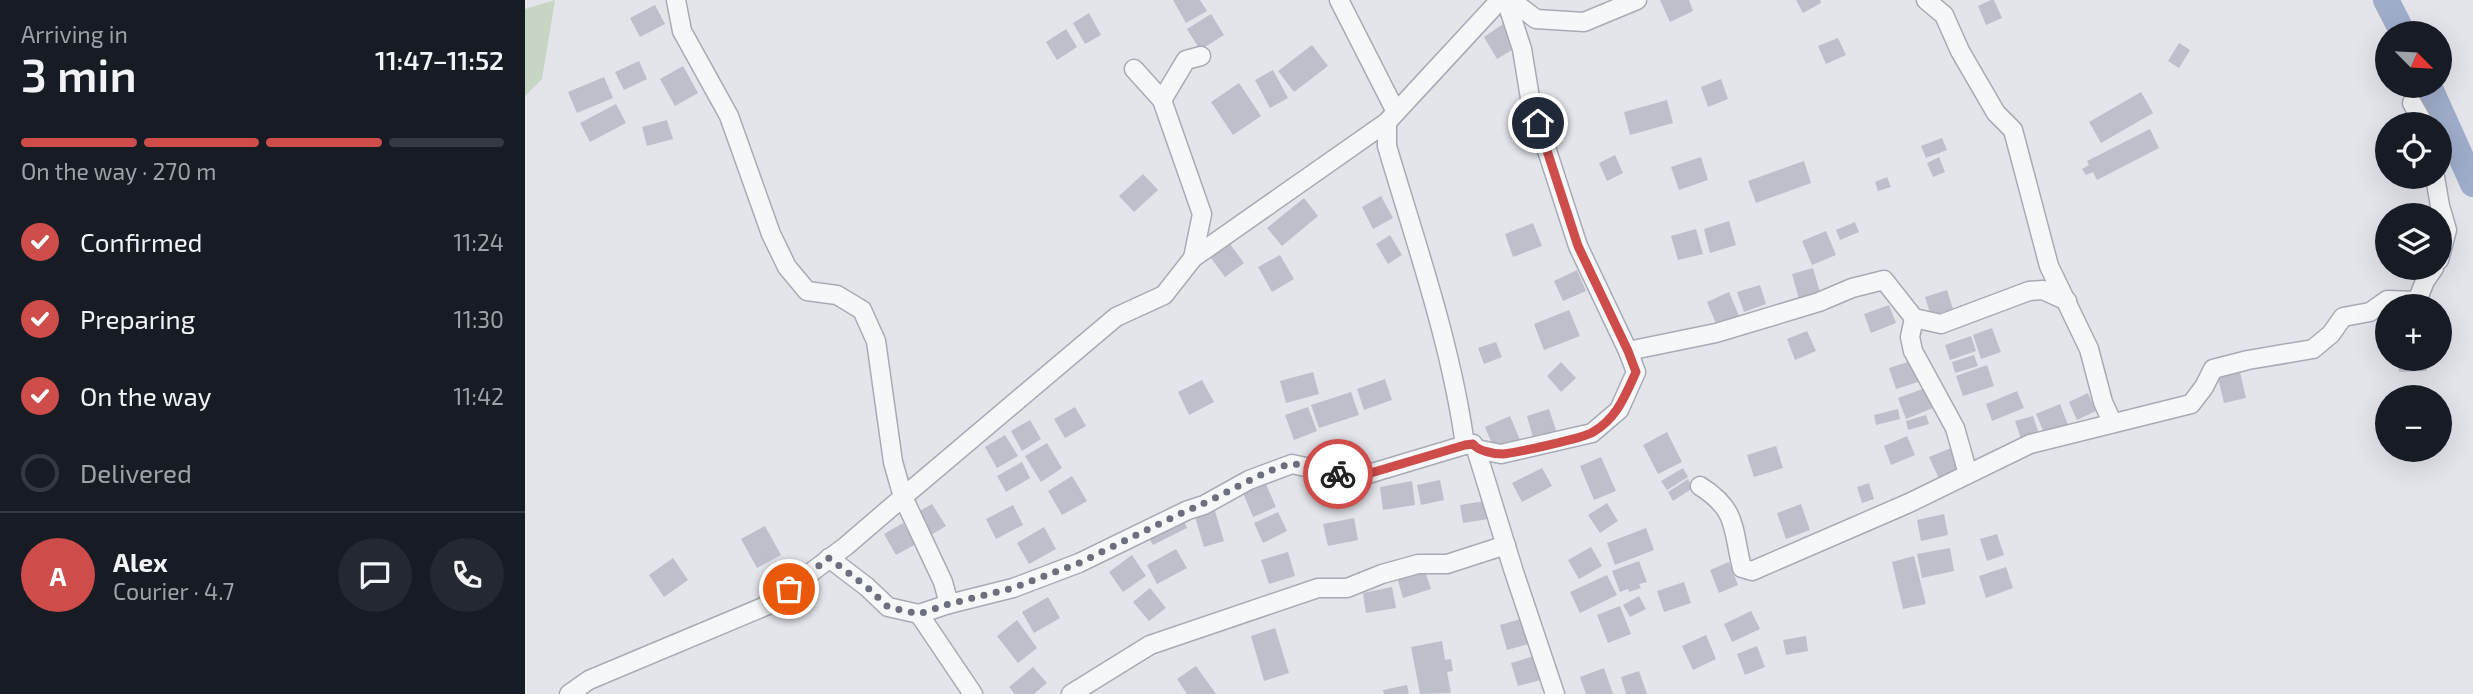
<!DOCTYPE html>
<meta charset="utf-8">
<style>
:root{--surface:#171b24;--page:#242831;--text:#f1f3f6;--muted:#9ea1a6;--line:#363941;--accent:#ce4d4a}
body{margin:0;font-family:"Exo 2",sans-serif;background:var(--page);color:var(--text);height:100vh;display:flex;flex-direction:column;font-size:26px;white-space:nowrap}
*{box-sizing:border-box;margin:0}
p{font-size:23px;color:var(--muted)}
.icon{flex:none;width:38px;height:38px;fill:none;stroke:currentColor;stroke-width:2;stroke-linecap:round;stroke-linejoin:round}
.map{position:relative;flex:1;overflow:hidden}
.drawer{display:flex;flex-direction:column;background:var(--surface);width:525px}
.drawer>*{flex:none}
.needle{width:46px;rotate:114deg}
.buttons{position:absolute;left:1850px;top:21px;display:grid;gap:14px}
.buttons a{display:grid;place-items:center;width:77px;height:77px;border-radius:50%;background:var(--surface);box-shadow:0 7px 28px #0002;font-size:35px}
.pin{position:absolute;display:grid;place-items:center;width:60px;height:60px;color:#fff;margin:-30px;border:4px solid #fff;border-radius:50%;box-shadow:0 2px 7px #0007}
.courier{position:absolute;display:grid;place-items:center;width:70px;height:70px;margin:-35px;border:5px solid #ce4d4a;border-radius:50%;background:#fff;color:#222;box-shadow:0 2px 9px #0007}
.head em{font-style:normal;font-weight:600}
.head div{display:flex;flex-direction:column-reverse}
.head{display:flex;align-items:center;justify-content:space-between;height:119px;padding:0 21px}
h1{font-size:46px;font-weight:600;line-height:52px}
.bar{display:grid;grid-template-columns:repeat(4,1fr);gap:10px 7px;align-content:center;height:84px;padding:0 21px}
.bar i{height:9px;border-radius:5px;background:var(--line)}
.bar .active{background:var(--accent)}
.bar p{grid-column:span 4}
.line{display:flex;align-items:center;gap:18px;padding:0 21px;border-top:2px solid var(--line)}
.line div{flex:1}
.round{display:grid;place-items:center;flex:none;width:74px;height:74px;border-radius:37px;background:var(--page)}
ol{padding:0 21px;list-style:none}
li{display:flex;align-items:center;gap:21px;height:77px}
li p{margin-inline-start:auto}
li .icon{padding:7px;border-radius:50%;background:var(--accent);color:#fff;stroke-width:4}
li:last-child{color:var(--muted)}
li i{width:38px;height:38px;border:4px solid var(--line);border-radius:50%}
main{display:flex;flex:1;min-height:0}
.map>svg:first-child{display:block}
</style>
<main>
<section class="drawer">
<div class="head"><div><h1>3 min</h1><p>Arriving in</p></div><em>11:47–11:52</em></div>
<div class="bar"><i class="active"></i><i class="active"></i><i class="active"></i><i></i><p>On the way · 270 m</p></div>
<ol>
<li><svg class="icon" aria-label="check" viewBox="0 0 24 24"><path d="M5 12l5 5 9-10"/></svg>Confirmed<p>11:24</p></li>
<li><svg class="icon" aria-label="check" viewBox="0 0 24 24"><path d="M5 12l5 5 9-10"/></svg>Preparing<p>11:30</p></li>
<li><svg class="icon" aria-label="check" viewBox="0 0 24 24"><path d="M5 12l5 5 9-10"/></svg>On the way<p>11:42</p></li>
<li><i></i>Delivered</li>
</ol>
<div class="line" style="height:126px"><b class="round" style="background:var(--accent);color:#fff">A</b><div><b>Alex</b><p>Courier · 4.7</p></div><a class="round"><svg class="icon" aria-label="chat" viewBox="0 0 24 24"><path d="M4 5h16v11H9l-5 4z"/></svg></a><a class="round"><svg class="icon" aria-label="phone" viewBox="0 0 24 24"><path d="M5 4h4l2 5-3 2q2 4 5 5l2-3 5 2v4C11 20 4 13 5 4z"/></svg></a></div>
</section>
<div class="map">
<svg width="1948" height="694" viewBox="0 0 1948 694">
<rect width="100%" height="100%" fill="#e3e5eb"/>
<!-- green -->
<polygon fill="#c6d5c4" points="30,0 17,79 0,96 0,9"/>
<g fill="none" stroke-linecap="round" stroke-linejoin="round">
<!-- river -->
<g stroke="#9fadcb" stroke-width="26">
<polyline points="1861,0 1878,33"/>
<polyline points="1904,86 1948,184"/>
</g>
</g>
<!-- building -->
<g fill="#bdc0cb">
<polygon points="648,0 675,0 682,11 661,23"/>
<polygon points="1135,0 1164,0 1168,11 1145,22"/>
<polygon points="1271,0 1295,0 1296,3 1278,13"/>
<polygon points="1466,0 1469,0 1477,18 1461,25 1453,6"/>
<polygon points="130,5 140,24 115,37 105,18"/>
<polygon points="564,13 576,35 560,44 548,23"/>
<polygon points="686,14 699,35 675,50 662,29"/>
<polygon points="978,24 992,47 972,59 959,37"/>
<polygon points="541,29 552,47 532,60 521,42"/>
<polygon points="1313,38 1321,55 1301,64 1293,46"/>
<polygon points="1654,43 1665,50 1654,68 1643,61"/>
<polygon points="787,45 803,66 769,92 753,71"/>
<polygon points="114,61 122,79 99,90 90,72"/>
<polygon points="158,66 173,93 150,106 135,79"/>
<polygon points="748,70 763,98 745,108 730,80"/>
<polygon points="79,77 88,98 52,113 43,92"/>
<polygon points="1196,79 1203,99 1183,107 1176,87"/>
<polygon points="714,83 736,116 708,135 686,102"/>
<polygon points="1616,92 1628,113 1576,143 1564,122"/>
<polygon points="1142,100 1148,123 1105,135 1099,112"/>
<polygon points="91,104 101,123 65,142 55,123"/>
<polygon points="142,120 148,139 122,146 117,127"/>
<polygon points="1625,129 1634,148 1572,180 1568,172 1561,175 1557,169 1564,165 1562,161"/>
<polygon points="1417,138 1422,150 1401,158 1396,146"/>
<polygon points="1090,155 1098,173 1082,181 1074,163"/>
<polygon points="1176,157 1183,180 1154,190 1146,167"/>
<polygon points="1414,157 1420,172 1408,177 1402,163"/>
<polygon points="1279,161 1286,183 1231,203 1223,181"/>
<polygon points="618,174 633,190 609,212 594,196"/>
<polygon points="1362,177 1366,187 1353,191 1350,182"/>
<polygon points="856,196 868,218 848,229 837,207"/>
<polygon points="779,198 793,216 757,246 742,228"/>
<polygon points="1204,221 1211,245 1185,253 1179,229"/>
<polygon points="1330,222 1334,232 1315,240 1311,230"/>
<polygon points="1008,223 1017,246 988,257 980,234"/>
<polygon points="1171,229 1178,254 1153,260 1146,236"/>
<polygon points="1301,231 1311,255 1287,265 1277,241"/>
<polygon points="865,235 877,255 863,264 851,244"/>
<polygon points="702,240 719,263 700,277 683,254"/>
<polygon points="755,255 769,279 747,292 733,267"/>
<polygon points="1288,268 1295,292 1274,299 1267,274"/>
<polygon points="1052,270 1061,291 1038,301 1029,281"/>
<polygon points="1235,285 1241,304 1219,312 1212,292"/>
<polygon points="1422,290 1428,309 1406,316 1400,297"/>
<polygon points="1204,292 1214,316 1192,326 1182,302"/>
<polygon points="1364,305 1371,323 1346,333 1339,314"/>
<polygon points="1044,310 1055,336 1019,350 1009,324"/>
<polygon points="1467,328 1476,352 1456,359 1448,335"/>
<polygon points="1282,331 1291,351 1270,360 1262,339"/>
<polygon points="1446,336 1451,351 1425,360 1420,345"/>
<polygon points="971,342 977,357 959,364 953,348"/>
<polygon points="1449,355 1453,366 1430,373 1427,362"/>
<polygon points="1873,359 1901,359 1902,371 1874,372"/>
<polygon points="1386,361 1393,382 1371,389 1364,368"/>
<polygon points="1036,362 1051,378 1036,392 1022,376"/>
<polygon points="1462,365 1469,386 1438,396 1431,376"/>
<polygon points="788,372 794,394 761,403 755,381"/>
<polygon points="1715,372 1721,398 1699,403 1693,378"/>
<polygon points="860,379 867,400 839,410 832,389"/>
<polygon points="677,380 689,402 664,415 653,392"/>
<polygon points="1400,388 1408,408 1381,419 1373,398"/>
<polygon points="1492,391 1499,408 1467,421 1461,404"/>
<polygon points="826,392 834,415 794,428 786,405"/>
<polygon points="1563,393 1571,411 1552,420 1544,402"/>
<polygon points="1535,404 1543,425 1520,435 1511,414"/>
<polygon points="550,407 561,426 540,438 529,419"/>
<polygon points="783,407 792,431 769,440 760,415"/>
<polygon points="1024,409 1032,433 1009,441 1002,416"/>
<polygon points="1373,409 1375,419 1351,425 1349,415"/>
<polygon points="1401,415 1404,424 1383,430 1381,421"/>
<polygon points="985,416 995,440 970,451 960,427"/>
<polygon points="1508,416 1514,434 1496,439 1490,421"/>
<polygon points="505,420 516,439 497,451 486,431"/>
<polygon points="1142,432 1157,462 1133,474 1118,445"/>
<polygon points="480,435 493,456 472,468 460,447"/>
<polygon points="1382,436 1390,455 1366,465 1359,446"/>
<polygon points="522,443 537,468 516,482 500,456"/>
<polygon points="1251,446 1258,468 1229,477 1222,455"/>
<polygon points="1426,448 1438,475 1417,485 1404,457"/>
<polygon points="1076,457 1091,491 1069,500 1055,466"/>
<polygon points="497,462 505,478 481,492 472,476"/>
<polygon points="1017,468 1027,486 997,502 987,483"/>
<polygon points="1158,468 1163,477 1142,490 1136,481"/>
<polygon points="547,476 562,501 537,515 523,491"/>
<polygon points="1163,479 1168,488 1148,501 1143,492"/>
<polygon points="915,480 919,500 896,505 892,485"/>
<polygon points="887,481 890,505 858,510 855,487"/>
<polygon points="1344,483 1349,499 1337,503 1332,487"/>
<polygon points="741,484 751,507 728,517 718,493"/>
<polygon points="960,501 963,519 938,523 935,505"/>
<polygon points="1082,503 1093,521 1075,533 1063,515"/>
<polygon points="407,504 421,526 401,538 388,515"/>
<polygon points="1276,504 1285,530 1261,539 1252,513"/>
<polygon points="488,505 498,525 471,539 461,519"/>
<polygon points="690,511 699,541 679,547 670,517"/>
<polygon points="753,512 762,531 738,543 729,523"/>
<polygon points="1419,514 1423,535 1396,541 1392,520"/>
<polygon points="829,518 833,540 803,546 798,524"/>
<polygon points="659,521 662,528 628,545 624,538"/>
<polygon points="378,523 391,544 371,555 359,534"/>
<polygon points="240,526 256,555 232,568 216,539"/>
<polygon points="519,527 531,549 504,564 492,543"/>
<polygon points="1121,528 1129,550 1090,565 1082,543"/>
<polygon points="1472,534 1479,555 1462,561 1455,539"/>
<polygon points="1066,547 1077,566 1054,579 1043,560"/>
<polygon points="1425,548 1429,571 1397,578 1392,554"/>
<polygon points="651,549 662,568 632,584 622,565"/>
<polygon points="763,552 770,576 744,584 736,560"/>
<polygon points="607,555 621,576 598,592 584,572"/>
<polygon points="1389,556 1401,604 1378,609 1367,562"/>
<polygon points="148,558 163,580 139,597 124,575"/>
<polygon points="1114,561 1122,582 1114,584 1116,588 1104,592 1103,589 1095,592 1087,571"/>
<polygon points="1204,562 1213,585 1194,593 1185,570"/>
<polygon points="1481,567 1488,588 1461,598 1454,576"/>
<polygon points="899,568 906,589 878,598 872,577"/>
<polygon points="1082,575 1092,595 1055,613 1045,592"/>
<polygon points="1159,582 1166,603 1139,612 1132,591"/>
<polygon points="867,587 871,608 841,613 838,593"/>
<polygon points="625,588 641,608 624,621 608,602"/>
<polygon points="1114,596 1121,609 1105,617 1098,605"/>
<polygon points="523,597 535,618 509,633 497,612"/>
<polygon points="1095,606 1106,634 1083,643 1072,615"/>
<polygon points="1226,611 1235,629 1207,642 1199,624"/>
<polygon points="999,618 1007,643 982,650 975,625"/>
<polygon points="492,620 512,648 493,663 472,636"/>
<polygon points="750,628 764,673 739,681 726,636"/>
<polygon points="1181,635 1191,659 1168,670 1157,646"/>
<polygon points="1281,636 1283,651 1261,655 1258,640"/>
<polygon points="917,641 920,660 926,659 928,671 922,672 926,693 895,694 886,647"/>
<polygon points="1232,646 1240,667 1220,675 1212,654"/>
<polygon points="1012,655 1019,679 993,686 986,663"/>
<polygon points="671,666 691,694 662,694 652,679"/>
<polygon points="508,667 522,683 509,694 490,694 484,687"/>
<polygon points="1079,668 1088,694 1061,694 1055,677"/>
<polygon points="1114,671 1122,694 1101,694 1096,677"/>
<polygon points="882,685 884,694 859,694 858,690"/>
</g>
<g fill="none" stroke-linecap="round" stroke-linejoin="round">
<!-- minor casing -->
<g stroke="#a8abb6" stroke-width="21">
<g id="minor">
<polyline points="151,0 157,31 204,116 246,234 262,267 282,291 312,295 337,310 351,341 368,462 378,497 591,317 639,295 668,258 862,122 975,0"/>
<polyline points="814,0 871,112"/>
<polyline points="986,0 1011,19 1059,22 1112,0"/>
<polyline points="1401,0 1419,15 1435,51 1471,113 1488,130 1524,266 1564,349 1578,402 1587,422"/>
<polyline points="609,69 637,100 677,214 668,258"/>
<polyline points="637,100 661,60 676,56"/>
<polyline points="1887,103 1899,124"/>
<path d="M 862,122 L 862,146 C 891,244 926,343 940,445"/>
<polyline points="1910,177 1915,206 1922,230 1914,260"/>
<polyline points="1389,318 1385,337 1388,351 1430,428 1443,474"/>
<polyline points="1103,351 1191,333 1294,302 1327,288 1359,280 1389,318 1416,324 1504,291 1518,290 1542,301"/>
<polyline points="951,449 976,454 1067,433 1094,410 1111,372 1103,351 1053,246 1005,98 997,49 981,0"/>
<path d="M 1175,486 C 1213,510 1207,528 1217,568 L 1227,571 L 1384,503 L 1505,444 L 1666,404 L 1679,387 L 1688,369 L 1723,360 L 1788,349 L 1806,334 L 1818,317 L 1845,312 L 1862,300 L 1892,301 L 1900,281 L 1909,268"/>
<polyline points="304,558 342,587 363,607 394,614"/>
<polyline points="424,604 488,588 554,563 663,510 679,505 724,480 767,464 812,474 840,475 940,445 948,444 951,449 989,572 1030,694"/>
<polyline points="44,694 64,680 243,605 321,546 378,497 418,582 424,604 394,614 448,694"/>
<polyline points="546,694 625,645 793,588 822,588 857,574 893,564 922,564 981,545"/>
</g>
</g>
<!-- minor -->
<use href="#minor" stroke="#f6f7f9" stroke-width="18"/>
</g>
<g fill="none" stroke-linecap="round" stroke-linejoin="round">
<!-- done -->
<path stroke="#6b6f7e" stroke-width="7" stroke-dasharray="0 12.6" d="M 264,589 L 304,558 L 342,587 L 363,607 L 394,614 L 424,604 L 488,588 L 554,563 L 663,510 C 688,502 749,463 770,464 C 784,466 799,471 813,474"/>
<!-- route -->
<path stroke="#ce4d4a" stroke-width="9" d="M 813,474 L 839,475 L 940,445 L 948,444 C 953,451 969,454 978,454 C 990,453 1059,438 1068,432 C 1092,418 1100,396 1111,372 L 1103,351 L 1053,246 L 1013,123"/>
</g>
</svg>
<div class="buttons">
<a><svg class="needle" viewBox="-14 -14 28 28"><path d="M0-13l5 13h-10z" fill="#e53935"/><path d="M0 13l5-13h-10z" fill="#9ea1a6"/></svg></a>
<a><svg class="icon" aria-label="locate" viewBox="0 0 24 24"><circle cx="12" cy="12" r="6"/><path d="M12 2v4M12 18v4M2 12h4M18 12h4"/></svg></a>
<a><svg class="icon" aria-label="layers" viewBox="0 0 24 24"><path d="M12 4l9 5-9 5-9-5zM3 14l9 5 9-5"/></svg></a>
<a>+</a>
<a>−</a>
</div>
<div class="pin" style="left:264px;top:589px;background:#ea580c"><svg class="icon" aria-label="bag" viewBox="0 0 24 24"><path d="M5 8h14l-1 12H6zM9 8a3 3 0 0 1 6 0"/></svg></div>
<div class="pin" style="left:1013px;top:123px;background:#1f2937"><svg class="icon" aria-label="home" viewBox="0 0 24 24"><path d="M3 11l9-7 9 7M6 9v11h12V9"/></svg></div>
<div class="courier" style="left:813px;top:474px"><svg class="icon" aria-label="bike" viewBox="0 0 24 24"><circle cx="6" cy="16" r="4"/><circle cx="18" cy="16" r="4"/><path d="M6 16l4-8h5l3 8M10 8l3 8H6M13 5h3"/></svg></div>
</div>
</main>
